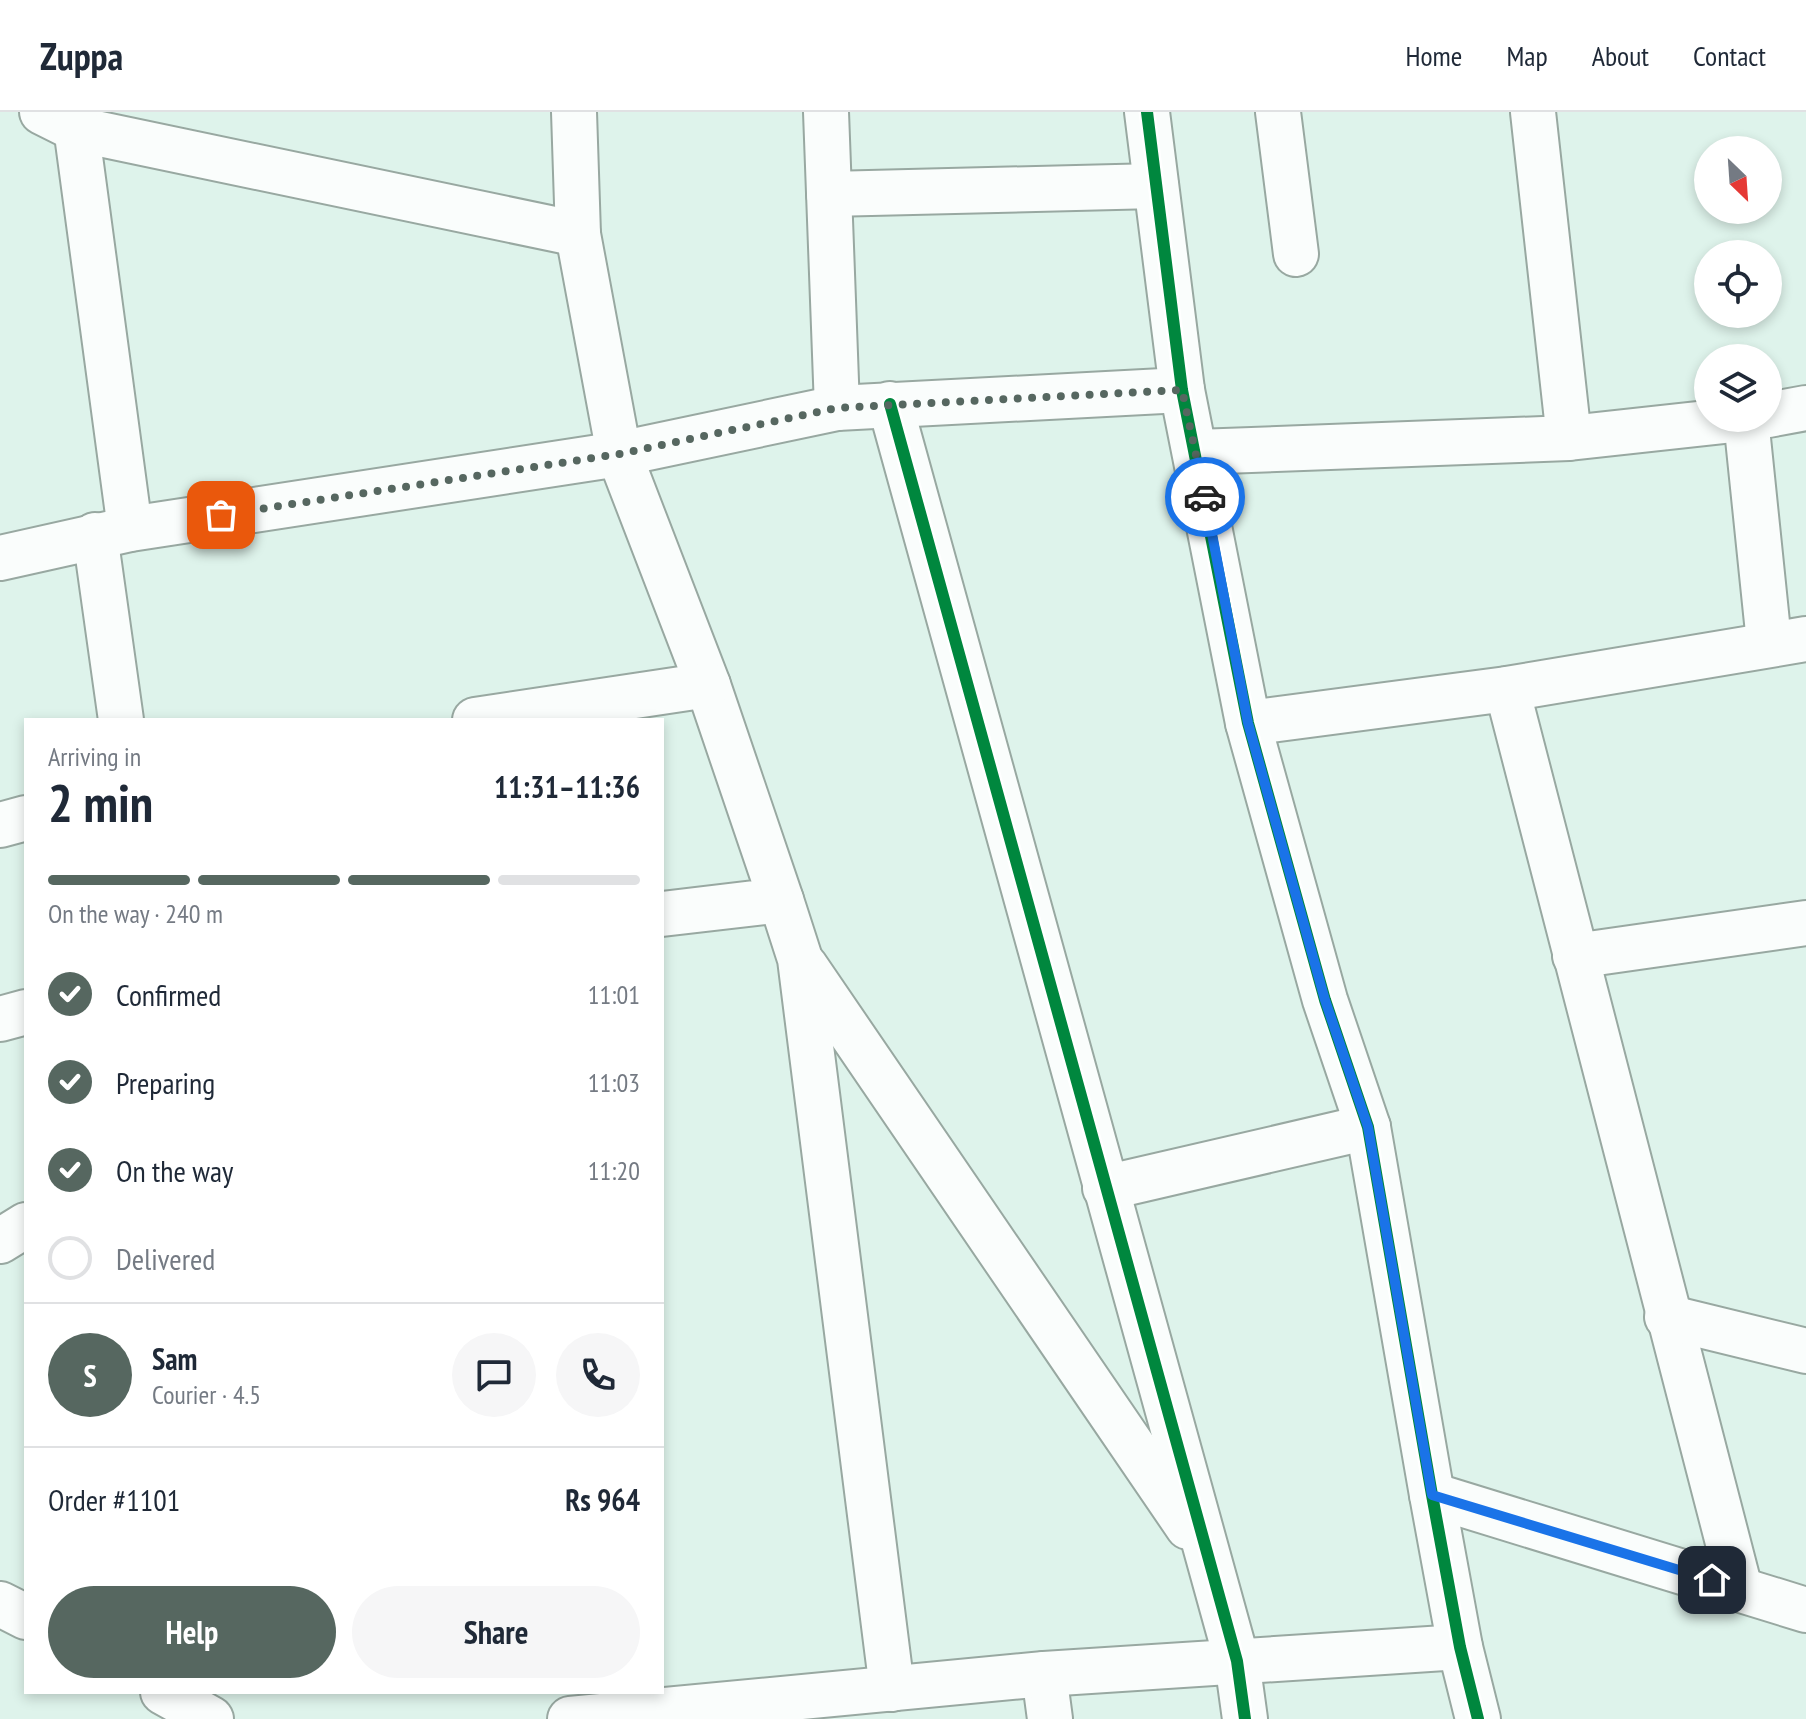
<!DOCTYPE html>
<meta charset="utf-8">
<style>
:root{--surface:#fff;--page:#f6f6f7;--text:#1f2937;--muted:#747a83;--line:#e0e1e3;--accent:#566760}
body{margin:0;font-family:"PT Sans Narrow",sans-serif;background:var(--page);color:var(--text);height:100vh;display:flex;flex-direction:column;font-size:30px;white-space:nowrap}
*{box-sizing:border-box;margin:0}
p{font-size:26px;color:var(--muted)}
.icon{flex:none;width:44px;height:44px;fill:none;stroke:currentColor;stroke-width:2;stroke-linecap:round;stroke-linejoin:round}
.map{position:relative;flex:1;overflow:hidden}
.drawer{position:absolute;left:24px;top:606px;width:640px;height:976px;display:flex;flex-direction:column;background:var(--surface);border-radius:0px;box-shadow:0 4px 12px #0003}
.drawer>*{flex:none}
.needle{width:52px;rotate:155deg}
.tools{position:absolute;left:1694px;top:24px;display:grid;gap:16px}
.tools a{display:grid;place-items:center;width:88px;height:88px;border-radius:50%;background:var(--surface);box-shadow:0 4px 12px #0003;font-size:40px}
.pin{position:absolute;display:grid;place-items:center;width:68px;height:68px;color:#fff;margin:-34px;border-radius:16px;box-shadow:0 4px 12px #0006}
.courier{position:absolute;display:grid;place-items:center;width:80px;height:80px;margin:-40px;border:6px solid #1a73e8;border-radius:50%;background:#fff;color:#222;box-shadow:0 2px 10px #0007}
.head em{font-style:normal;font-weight:600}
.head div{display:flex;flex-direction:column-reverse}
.head{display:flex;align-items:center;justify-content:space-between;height:136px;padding:0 24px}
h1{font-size:52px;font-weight:600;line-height:60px}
.bar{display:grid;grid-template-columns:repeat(4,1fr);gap:12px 8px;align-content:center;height:96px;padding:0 24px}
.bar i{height:10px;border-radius:6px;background:var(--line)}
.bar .on{background:var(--accent)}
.bar p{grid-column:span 4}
.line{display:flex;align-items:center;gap:20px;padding:0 24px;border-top:2px solid var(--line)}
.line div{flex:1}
.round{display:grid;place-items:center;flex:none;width:84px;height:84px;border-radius:42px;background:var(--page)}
ol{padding:0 24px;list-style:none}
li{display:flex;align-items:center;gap:24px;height:88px}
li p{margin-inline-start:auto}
li .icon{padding:8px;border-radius:50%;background:var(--accent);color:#fff;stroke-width:4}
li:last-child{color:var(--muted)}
li i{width:44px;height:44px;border:4px solid var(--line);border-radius:50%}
.button{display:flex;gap:16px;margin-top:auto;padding:16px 24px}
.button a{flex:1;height:92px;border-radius:48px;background:var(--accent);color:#fff;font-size:32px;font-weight:600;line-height:92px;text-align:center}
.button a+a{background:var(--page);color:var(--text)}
header{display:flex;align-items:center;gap:48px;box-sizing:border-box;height:112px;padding:0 40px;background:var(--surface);border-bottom:2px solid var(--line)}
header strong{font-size:38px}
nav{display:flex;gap:44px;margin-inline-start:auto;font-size:28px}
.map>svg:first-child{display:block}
</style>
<header>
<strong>Zuppa</strong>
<nav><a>Home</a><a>Map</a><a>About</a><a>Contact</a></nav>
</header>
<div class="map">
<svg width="1806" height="1607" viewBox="0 0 1806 1607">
<rect width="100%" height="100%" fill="#def3eb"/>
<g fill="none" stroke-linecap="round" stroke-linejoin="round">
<!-- minor casing -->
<g stroke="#98a8a1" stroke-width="48">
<g id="minor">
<polyline points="42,0 76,17 578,122"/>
<polyline points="74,0 130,417"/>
<polyline points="574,0 578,122 619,342 708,573 781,788 662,802"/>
<polyline points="826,0 837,296"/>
<polyline points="1147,0 1182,278 1248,611 1325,888 1368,1015 1432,1383 1460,1535 1478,1607"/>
<polyline points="1278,0 1296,142"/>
<polyline points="1533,0 1569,326"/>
<polyline points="829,82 1156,74"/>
<polyline points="890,292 1237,1549 1245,1607"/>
<polyline points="1768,303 1806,296"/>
<polyline points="1746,307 1769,530"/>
<polyline points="1196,340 1569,326 1752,306"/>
<polyline points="95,423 121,608"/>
<polyline points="0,446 130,417 619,342 837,296 1182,278"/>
<polyline points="1507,577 1740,1477"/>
<polyline points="475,608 708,573"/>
<polyline points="1248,611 1507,577 1806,527"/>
<polyline points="0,713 26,706"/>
<polyline points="781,788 800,847 892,1577"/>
<polyline points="1575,844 1806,811"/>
<polyline points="805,854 1188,1415"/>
<polyline points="0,907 26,900"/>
<polyline points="1105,1076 1368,1015"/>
<polyline points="0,1129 26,1113"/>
<polyline points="1667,1205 1806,1239"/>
<polyline points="1432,1383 1806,1498"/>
<polyline points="0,1492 26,1505"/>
<polyline points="1044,1562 1050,1607"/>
<polyline points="163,1580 211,1607"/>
<polyline points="570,1607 1044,1562 1460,1535"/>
</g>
</g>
<!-- minor -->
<use href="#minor" stroke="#fafdfc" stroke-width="44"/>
<!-- cycleway casing -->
<g stroke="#fff" stroke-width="17">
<g id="cycleway">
<polyline points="1147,0 1182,278 1248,611 1325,888 1368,1015 1432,1383 1460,1535 1478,1607"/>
<polyline points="890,292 1237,1549 1245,1607"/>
</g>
</g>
<!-- cycleway -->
<use href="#cycleway" stroke="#00873e" stroke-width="12"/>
</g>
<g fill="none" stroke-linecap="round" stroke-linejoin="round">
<!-- done -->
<polyline stroke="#566760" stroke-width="8" stroke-dasharray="0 14.4" points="221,403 619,342 837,296 1182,278 1205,385"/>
<!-- route -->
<polyline stroke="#1a73e8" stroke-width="10" points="1205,385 1248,611 1325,888 1368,1015 1432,1383 1712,1468"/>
</g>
</svg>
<div class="tools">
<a><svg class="needle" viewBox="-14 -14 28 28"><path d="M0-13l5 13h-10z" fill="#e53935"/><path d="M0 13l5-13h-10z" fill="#747a83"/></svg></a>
<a><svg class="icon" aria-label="locate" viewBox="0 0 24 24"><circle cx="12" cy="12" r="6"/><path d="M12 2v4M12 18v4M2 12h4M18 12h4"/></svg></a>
<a><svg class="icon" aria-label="layers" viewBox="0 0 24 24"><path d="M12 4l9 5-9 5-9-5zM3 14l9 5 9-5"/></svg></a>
</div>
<div class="pin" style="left:221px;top:403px;background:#ea580c"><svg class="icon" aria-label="bag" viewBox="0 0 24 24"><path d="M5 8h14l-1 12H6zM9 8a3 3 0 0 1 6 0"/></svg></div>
<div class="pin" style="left:1712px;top:1468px;background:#1f2937"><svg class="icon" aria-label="home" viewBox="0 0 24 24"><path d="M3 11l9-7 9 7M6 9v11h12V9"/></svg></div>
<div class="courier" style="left:1205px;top:385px"><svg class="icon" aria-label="car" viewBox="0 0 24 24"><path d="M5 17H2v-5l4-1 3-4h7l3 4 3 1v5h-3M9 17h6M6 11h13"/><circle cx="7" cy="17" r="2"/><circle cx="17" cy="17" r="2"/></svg></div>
<section class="drawer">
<div class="head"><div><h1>2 min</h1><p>Arriving in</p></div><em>11:31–11:36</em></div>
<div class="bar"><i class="on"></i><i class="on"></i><i class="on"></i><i></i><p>On the way · 240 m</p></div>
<ol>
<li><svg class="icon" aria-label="check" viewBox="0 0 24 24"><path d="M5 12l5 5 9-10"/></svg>Confirmed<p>11:01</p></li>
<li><svg class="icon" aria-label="check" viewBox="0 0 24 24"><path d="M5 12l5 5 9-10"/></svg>Preparing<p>11:03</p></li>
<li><svg class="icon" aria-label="check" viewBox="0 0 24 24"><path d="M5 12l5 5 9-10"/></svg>On the way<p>11:20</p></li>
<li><i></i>Delivered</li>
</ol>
<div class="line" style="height:144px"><b class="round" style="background:var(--accent);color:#fff">S</b><div><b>Sam</b><p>Courier · 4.5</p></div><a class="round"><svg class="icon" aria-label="chat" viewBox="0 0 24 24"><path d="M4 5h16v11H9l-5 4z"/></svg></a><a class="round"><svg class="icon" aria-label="phone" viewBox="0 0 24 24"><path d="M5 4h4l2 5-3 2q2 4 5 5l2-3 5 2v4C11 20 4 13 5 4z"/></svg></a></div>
<div class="line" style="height:104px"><div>Order #1101</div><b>Rs 964</b></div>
<div class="button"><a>Help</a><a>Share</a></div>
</section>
</div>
